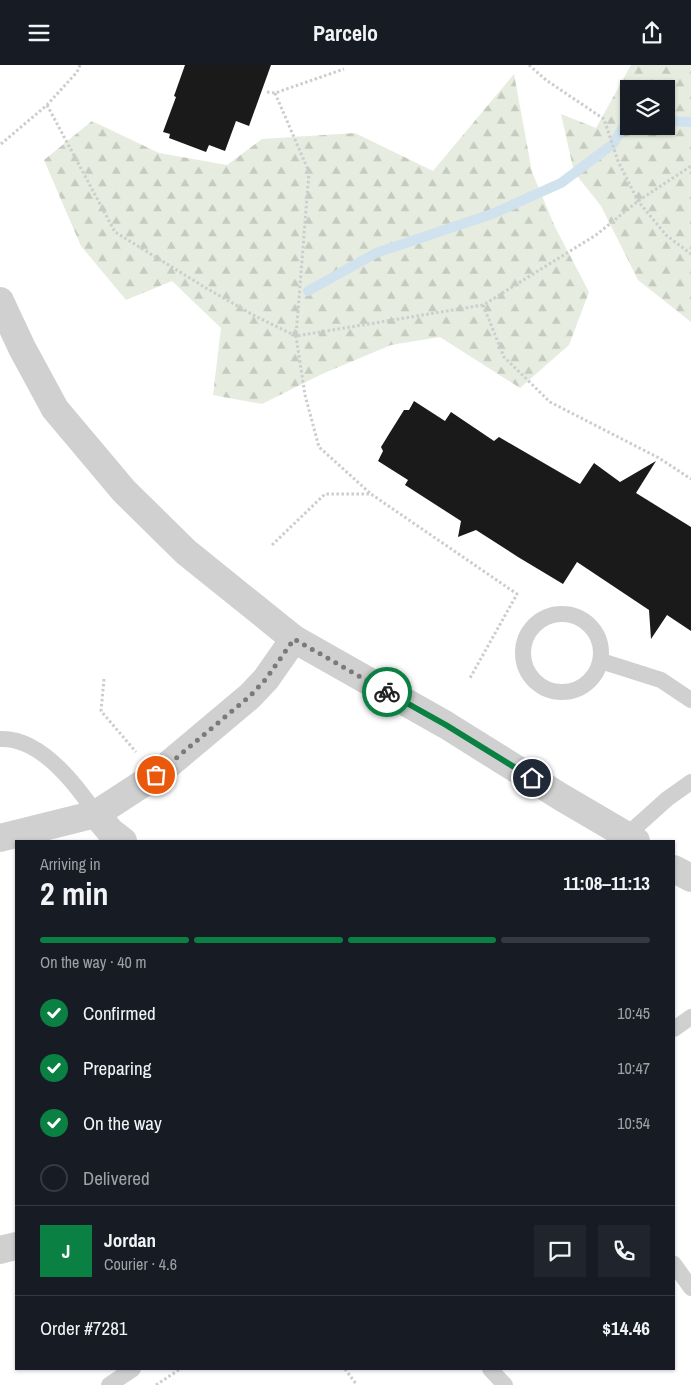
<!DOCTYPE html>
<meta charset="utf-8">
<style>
:root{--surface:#171b24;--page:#20242c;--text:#f1f3f6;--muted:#9ea1a6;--line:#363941;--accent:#0b8043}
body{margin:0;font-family:"Archivo Narrow",sans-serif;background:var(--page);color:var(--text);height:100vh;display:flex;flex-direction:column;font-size:19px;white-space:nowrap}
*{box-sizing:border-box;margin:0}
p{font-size:16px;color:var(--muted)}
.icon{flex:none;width:28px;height:28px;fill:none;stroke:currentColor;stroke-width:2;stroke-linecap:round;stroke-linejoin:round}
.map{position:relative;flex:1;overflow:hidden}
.sheet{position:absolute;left:15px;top:775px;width:660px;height:530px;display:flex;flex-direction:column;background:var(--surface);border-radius:0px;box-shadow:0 1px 4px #0004}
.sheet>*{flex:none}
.buttons{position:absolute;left:620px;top:15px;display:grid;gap:10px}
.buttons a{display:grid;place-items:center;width:55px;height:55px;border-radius:0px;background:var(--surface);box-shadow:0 1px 4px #0004;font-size:25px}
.pin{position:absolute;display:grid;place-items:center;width:42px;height:42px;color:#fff;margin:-21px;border:2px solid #fff;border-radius:50%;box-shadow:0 1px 5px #0007}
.courier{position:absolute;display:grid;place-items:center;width:50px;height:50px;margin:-25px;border:4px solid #0b8043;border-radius:50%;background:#fff;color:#222;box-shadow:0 1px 6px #0007}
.headline em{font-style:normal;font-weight:700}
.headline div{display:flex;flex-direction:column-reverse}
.headline{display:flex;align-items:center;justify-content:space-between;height:85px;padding:0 25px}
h1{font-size:32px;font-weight:700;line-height:38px}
.bar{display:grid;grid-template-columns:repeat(4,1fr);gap:8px 5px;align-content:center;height:60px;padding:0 25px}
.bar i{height:6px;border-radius:4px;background:var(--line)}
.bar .active{background:var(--accent)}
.bar p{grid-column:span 4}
.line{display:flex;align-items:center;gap:12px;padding:0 25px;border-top:1px solid var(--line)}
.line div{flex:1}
.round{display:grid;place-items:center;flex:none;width:52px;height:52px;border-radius:0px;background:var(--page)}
ol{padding:0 25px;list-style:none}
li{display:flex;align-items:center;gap:15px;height:55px}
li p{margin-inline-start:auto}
li .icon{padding:5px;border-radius:50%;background:var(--accent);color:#fff;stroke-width:4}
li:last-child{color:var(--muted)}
li i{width:28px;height:28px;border:2px solid var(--line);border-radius:50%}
header{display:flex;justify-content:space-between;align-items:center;height:65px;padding:0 25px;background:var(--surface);font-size:22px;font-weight:700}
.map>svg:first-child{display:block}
</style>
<header><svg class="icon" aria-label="menu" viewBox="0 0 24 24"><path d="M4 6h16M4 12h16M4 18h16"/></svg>Parcelo<svg class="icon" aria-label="share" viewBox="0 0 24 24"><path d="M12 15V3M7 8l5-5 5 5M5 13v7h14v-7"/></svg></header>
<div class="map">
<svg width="691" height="1320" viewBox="0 0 691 1320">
<defs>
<pattern id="forest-firs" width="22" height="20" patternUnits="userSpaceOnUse" patternTransform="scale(1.25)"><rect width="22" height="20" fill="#e6ecdf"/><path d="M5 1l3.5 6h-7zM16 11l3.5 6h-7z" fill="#c6cbc0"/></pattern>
</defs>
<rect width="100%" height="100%" fill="#fff"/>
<!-- forest -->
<g fill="url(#forest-firs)" fill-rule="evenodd">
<path d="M 631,0 L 691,0 L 691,257 L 638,215 L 601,141 L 574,107 L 561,49 L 596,63 ZM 629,24 L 666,24 L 666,61 L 629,61 Z"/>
<polygon points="514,9 532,107 555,162 589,227 569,280 520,323 440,272 391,280 322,309 262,339 213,330 221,263 172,216 126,235 81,181 44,95 92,56 159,88 227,100 262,74 355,68 433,106"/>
</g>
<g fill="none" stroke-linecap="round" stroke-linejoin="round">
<!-- stream -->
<g stroke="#cfe2ee" stroke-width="10">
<polyline points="666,56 691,57"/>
<polyline points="308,226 376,188 492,149 561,118 613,79 622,64 629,61"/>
</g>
</g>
<!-- building -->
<g fill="#1a1a1a">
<polygon points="185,0 271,0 249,61 236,56 225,86 209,80 206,87 169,73 170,69 163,67 176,32 174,31"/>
<polygon points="414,336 445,356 451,347 494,376 499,372 580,419 594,398 620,417 656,396 636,428 691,462 691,566 667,550 651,574 649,545 577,497 563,519 518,492 476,465 458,472 461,456 405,420 408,415 378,396 383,386 381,382 389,369 404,345 409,345"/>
</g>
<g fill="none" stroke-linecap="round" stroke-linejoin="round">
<!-- path -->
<g stroke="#cdcdcd" stroke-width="3" stroke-dasharray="2.5 2.5" stroke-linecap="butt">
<polyline points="529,0 546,15 604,54 618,96 638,136 666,170 691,189"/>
<polyline points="267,27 275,28 344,4"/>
<polyline points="275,28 309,107 296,271 305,330 319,382 371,429"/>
<polyline points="47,40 115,167 206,223 255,251 296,271 483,240 596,170 638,136 691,101"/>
<polyline points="1,79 47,40 77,7 80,0"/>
<polyline points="483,240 504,292 550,337 659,393 691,414"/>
<polyline points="272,480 325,429 371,429 517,529 470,613"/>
<polyline points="104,614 101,646 136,687"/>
<polyline points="345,1304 357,1320"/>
<polyline points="156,1320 180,1304"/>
</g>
<!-- service -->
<g stroke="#d0d0d0" stroke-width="16">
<circle cx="562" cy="588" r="39"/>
<polyline points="601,596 661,615 691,635"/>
<path d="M 0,674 C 40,672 76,719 96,749"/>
<polyline points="627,770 667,734 691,717"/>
<polyline points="674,964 691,952"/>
<polyline points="674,1199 691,1223"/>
<polyline points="490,1304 505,1320"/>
<polyline points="109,1320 133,1304"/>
</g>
<!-- minor -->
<g stroke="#d0d0d0" stroke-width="28">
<polyline points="96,749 110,766 123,776"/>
<polyline points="0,773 96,749 156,710 250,631 266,614 294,574"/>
<polyline points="0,1185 16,1181"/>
</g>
<!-- tertiary -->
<g stroke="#d0d0d0" stroke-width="28">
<polyline points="0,236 22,283 55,344 124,426 186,487 294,574 446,660 561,732 636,776"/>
<polyline points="674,804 691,813"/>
</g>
</g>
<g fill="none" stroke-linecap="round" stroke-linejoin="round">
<!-- done -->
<polyline stroke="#7a7a7a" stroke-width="5" stroke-dasharray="0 9" points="156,710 250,631 266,614 294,574 387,627"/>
<!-- route -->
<polyline stroke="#0b8043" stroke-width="6" points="387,627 446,660 532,713"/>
</g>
</svg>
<div class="buttons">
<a><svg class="icon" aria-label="layers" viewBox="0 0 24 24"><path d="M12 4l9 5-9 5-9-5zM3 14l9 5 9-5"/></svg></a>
</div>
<div class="pin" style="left:156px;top:710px;background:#ea580c"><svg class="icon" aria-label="bag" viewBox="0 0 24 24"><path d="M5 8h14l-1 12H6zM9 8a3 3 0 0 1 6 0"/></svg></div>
<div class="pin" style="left:532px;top:713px;background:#1f2937"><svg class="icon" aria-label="home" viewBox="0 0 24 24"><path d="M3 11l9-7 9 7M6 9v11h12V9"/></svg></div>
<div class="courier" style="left:387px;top:627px"><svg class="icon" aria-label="bike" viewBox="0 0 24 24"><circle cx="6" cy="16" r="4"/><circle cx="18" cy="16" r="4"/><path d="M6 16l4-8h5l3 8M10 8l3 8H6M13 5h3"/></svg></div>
<section class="sheet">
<div class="headline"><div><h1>2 min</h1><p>Arriving in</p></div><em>11:08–11:13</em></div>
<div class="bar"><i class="active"></i><i class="active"></i><i class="active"></i><i></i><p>On the way · 40 m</p></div>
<ol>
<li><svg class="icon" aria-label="check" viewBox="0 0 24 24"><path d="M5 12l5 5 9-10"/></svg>Confirmed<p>10:45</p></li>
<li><svg class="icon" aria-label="check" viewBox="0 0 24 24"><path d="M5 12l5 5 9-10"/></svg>Preparing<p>10:47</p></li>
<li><svg class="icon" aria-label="check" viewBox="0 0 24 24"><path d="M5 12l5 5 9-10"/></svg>On the way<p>10:54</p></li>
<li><i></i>Delivered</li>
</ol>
<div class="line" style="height:90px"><b class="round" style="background:var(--accent);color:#fff">J</b><div><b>Jordan</b><p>Courier · 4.6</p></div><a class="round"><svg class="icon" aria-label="chat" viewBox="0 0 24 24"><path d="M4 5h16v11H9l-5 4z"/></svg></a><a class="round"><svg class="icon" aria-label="phone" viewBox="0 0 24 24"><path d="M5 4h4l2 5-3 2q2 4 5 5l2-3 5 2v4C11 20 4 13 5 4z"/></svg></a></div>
<div class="line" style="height:65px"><div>Order #7281</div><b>$14.46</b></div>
</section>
</div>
